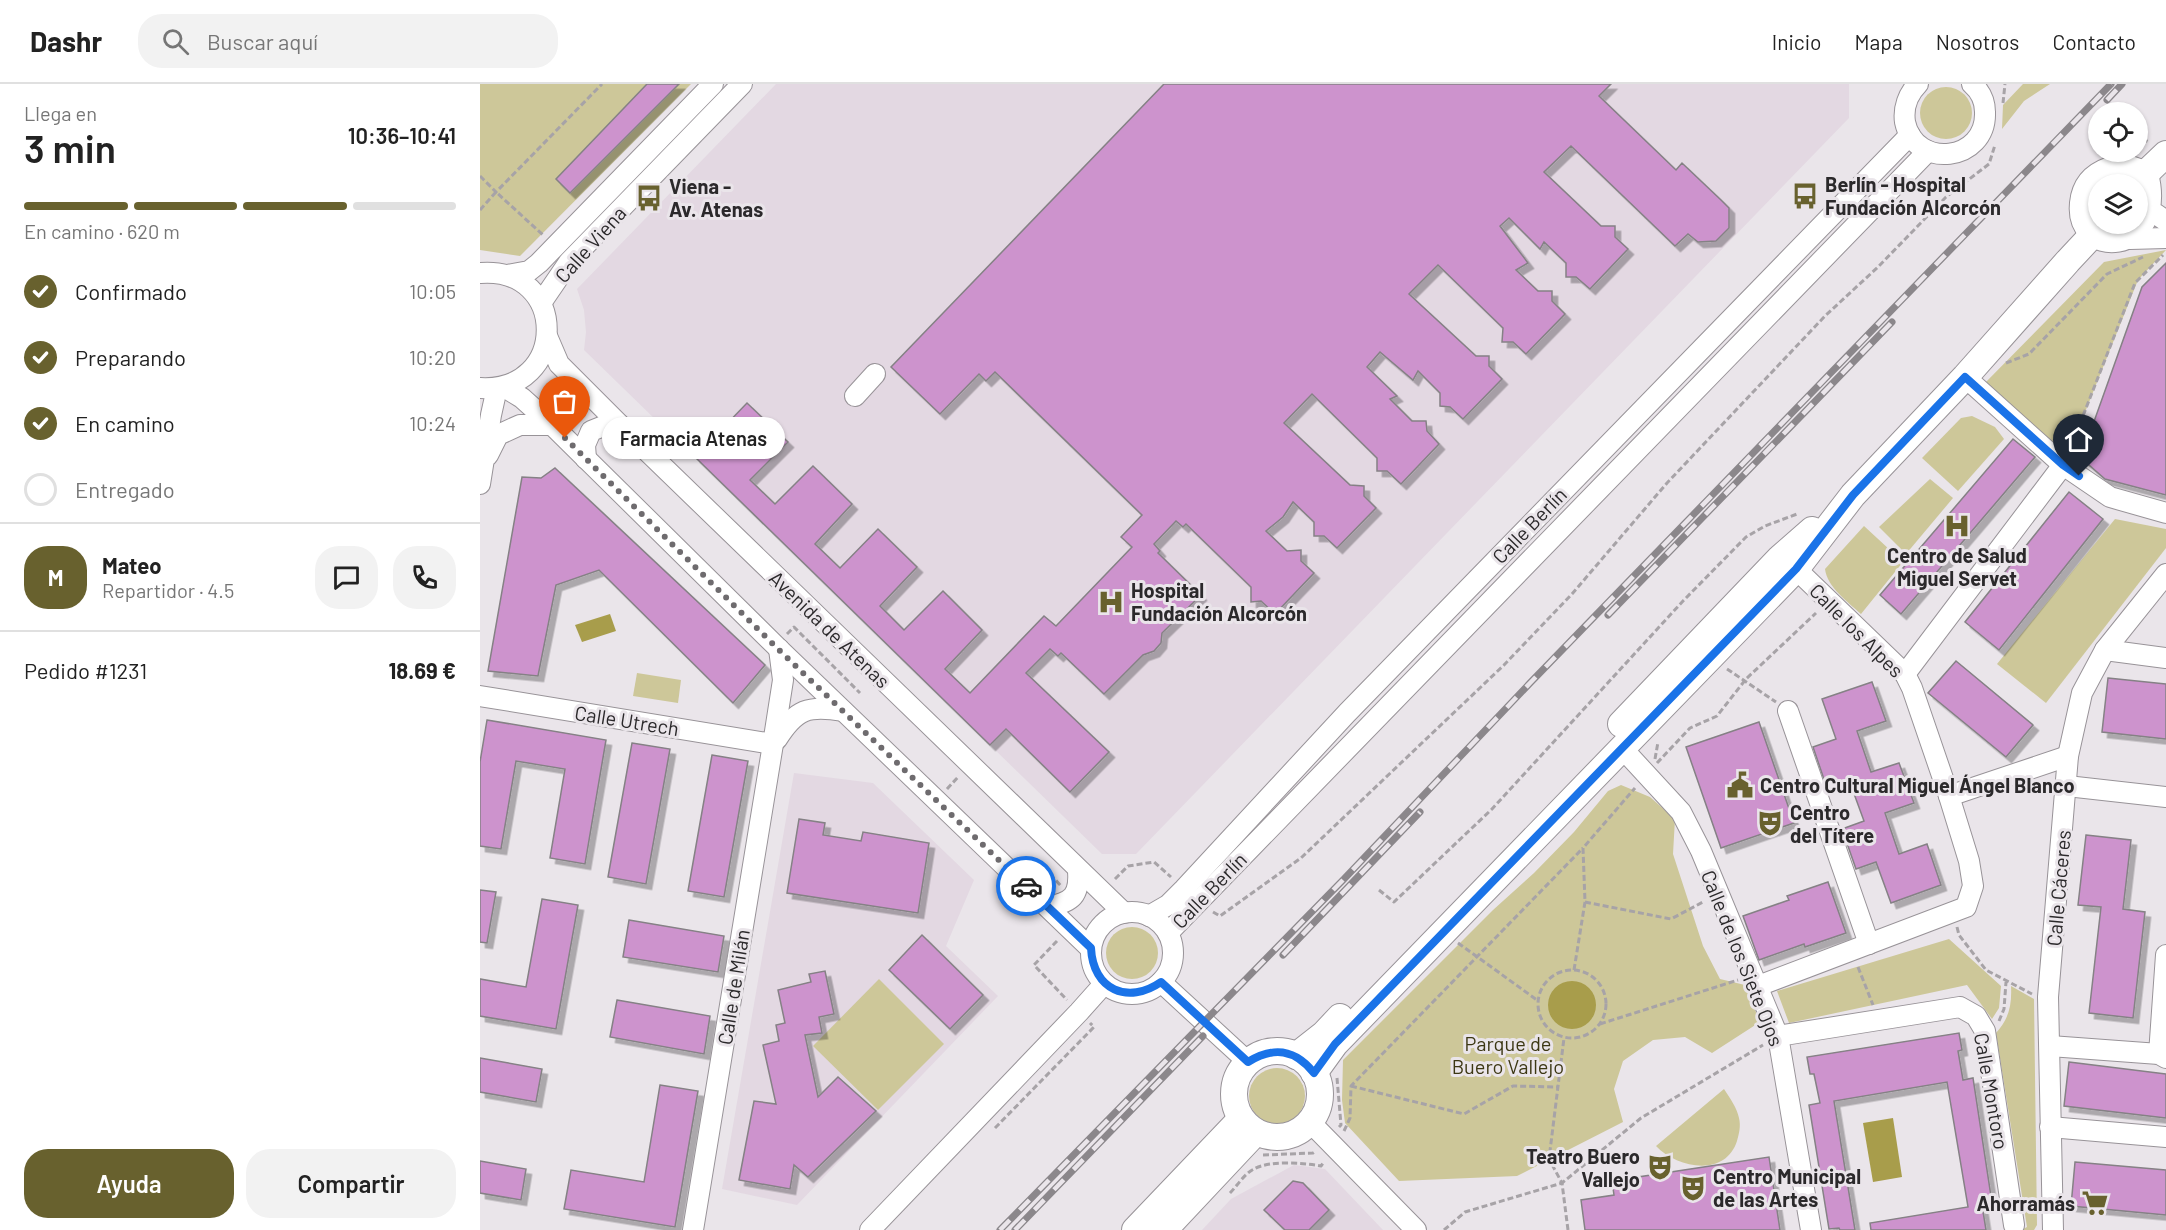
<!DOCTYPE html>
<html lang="es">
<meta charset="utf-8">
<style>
:root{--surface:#fff;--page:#f2f2f2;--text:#222;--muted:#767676;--line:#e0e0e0;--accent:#68612e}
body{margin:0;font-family:Barlow,sans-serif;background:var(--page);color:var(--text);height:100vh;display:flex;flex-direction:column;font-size:22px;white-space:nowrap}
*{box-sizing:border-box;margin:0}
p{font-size:20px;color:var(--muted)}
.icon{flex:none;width:33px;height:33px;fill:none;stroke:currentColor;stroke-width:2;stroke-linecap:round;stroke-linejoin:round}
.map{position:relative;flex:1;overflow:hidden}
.side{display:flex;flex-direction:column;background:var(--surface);width:480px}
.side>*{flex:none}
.fabs{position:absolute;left:1608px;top:18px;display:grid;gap:12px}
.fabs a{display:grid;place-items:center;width:60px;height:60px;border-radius:50%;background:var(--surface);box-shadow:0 2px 4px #0004;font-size:30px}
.pin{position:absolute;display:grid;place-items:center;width:51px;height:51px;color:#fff;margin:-62px -26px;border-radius:50% 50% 50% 0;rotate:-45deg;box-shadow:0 0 6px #0007}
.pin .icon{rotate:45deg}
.courier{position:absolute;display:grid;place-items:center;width:60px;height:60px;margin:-30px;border:4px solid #1a73e8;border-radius:50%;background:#fff;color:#222;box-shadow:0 2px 8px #0007}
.bubble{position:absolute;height:42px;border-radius:21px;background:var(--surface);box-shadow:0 2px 4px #0004;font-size:20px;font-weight:600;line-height:42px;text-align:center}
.summary em{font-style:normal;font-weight:600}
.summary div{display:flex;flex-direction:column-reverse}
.summary{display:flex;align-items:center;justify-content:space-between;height:102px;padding:0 24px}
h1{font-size:39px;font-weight:600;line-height:45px}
.bar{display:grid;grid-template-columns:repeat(4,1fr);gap:9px 6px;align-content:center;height:72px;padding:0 24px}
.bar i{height:8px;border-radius:4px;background:var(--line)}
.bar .selected{background:var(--accent)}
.bar p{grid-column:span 4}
.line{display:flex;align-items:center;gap:15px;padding:0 24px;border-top:2px solid var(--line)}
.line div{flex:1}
.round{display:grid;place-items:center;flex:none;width:63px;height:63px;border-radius:24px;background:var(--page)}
ol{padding:0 24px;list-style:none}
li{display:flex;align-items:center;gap:18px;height:66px}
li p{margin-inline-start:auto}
li .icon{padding:6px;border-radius:50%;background:var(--accent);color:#fff;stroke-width:4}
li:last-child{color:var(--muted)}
li i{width:33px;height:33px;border:3px solid var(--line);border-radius:50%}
.cta{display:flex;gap:12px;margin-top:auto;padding:12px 24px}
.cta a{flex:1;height:69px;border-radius:24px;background:var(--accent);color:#fff;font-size:24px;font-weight:600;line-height:69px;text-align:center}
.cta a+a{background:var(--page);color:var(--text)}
header{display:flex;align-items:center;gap:36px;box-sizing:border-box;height:84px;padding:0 30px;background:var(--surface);border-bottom:2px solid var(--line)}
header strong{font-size:28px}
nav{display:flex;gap:33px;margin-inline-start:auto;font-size:21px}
.search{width:420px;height:54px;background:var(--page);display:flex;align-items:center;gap:15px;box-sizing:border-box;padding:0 21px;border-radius:24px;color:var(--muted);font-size:22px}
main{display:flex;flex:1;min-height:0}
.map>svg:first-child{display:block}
</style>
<header>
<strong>Dashr</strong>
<div class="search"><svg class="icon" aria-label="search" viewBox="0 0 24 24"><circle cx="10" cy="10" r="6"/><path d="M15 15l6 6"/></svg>Buscar aquí</div>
<nav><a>Inicio</a><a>Mapa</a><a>Nosotros</a><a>Contacto</a></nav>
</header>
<main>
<section class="side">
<div class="summary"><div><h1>3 min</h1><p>Llega en</p></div><em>10:36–10:41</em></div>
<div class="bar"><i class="selected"></i><i class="selected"></i><i class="selected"></i><i></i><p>En camino · 620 m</p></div>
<ol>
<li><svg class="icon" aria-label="check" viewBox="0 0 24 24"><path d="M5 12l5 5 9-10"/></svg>Confirmado<p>10:05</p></li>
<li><svg class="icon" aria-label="check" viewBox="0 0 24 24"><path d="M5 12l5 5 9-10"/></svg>Preparando<p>10:20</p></li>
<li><svg class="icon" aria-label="check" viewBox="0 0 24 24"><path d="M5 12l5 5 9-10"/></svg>En camino<p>10:24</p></li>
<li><i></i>Entregado</li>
</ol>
<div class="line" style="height:108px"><b class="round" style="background:var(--accent);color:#fff">M</b><div><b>Mateo</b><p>Repartidor · 4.5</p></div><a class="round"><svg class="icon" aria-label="chat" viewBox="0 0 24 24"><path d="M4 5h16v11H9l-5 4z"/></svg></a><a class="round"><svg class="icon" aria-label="phone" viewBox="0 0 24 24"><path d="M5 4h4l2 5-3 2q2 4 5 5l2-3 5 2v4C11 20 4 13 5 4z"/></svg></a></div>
<div class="line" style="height:78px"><div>Pedido #1231</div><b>18.69 €</b></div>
<div class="cta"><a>Ayuda</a><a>Compartir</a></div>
</section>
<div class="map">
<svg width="1686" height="1146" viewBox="0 0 1686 1146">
<defs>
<filter id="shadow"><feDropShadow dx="5.5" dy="5.5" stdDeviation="0" flood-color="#0004"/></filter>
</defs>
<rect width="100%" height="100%" fill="#eae5ea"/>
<!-- built -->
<g fill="#e3d8e2">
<polygon points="296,0 1369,0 1369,34 656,770 622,770 104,266 106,248 104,226 97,205"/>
<polygon points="314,689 393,699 494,796 466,862 518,912 317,1121 242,1105"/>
<polygon points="814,1081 845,1085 903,1146 722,1146 751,1115"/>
</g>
<!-- green -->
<g fill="#cdc799">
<polygon points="0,0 211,0 40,172 0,166"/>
<polygon points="1543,0 1570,0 1544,17 1522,45 1523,21"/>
<circle cx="1466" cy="29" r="26"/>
<polygon points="1686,166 1658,196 1587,373 1504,300 1624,178"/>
<polygon points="1492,332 1515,343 1524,355 1478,407 1442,374 1481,334"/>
<polygon points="1450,395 1473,414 1426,470 1399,443"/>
<polygon points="1635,435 1686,445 1686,464 1566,619 1517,580"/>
<path d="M 1384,442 L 1423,478 L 1381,530 C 1368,518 1347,503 1345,485 Z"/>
<polygon points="157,589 201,596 198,619 153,612"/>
<polygon points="1141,701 1170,713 1195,735 1193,770 1223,862 1240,895 1265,901 1280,938 1232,969 1205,953 1173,956 1143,977 1134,1005 1143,1038 1037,1092 919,1097 865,1039 862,1016 863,976 1013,826 1054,789 1094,748 1128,707"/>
<circle cx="652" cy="869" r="26"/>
<polygon points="1469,855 1521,902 1519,924 1512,935 1487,901 1309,939 1297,907"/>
<polygon points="399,895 464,960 398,1026 333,962"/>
<path d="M 1531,902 L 1554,915 L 1557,1141 L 1554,1146 L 1541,1146 L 1547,1143 L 1516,949 C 1529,935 1532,921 1531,902 Z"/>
<circle cx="797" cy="1012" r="28"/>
<path d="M 1244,1005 C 1250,1014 1257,1024 1259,1034 C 1261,1042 1259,1050 1257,1057 C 1245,1094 1197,1084 1176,1062 Z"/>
</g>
<!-- water -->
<g fill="#a89d4b">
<polygon points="130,530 136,547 102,558 95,541"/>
<circle cx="1092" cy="921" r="24"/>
<polygon points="1413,1034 1422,1093 1393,1098 1383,1039"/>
</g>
<!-- building -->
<g fill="#cd93cd" stroke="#858185" stroke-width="1.5" filter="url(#shadow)">
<polygon points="167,0 199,0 90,109 76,95"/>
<polygon points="684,0 1131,0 1119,12 1196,86 1202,79 1241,116 1249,124 1249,144 1236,157 1218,158 1208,150 1195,162 1091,62 1064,88 1121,142 1135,142 1135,153 1148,165 1110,205 1096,193 1086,193 1086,179 1064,158 1060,165 1029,134 1020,142 1048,179 1036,186 1058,207 1072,207 1072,217 1085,230 1046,270 1033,258 1022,258 1023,244 958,181 929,210 996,272 1009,272 1009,282 1022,295 983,335 970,323 960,322 960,309 938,287 933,296 900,268 887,283 917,312 910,315 932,337 946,337 947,347 959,360 921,400 907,387 897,387 897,374 832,310 804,339 870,401 884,402 884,412 896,424 857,464 844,452 834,452 834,438 813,418 803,433 786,447 807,467 821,466 821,477 834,489 795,530 781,517 771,518 771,503 706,440 703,443 696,437 674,460 680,467 678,469 721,511 682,549 681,559 674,567 663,571 624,610 581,569 578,572 570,565 546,589 629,668 590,708 526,645 510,661 215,373 267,319 308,358 270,396 295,420 333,382 372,420 335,460 360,484 398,445 437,483 400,522 424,546 463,507 502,546 465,585 490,609 564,532 576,542 652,463 641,453 662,431 515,288 506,297 499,290 460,330 411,283"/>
<polygon points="1686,179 1686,411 1625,395 1601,374 1662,203"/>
<polygon points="1533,355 1555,373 1421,530 1400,511"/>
<polygon points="75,384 285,581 253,619 119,486 76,501 58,592 8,587 42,393 61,394"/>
<polygon points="1589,408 1623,435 1519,566 1485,538"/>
<polygon points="1476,577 1553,641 1526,673 1448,609"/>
<polygon points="1628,594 1686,600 1686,655 1622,648"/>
<polygon points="1392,598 1406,637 1377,647 1391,688 1419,679 1434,719 1405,729 1419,770 1447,760 1461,801 1411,819 1396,778 1376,785 1362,745 1384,737 1369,696 1347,704 1333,663 1356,655 1342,615"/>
<polygon points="7,636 126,656 105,780 70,774 85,685 36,677 21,765 0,762 0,678"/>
<polygon points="1279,638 1314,739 1241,764 1206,663"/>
<polygon points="152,659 190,665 166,800 128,793"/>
<polygon points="232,671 268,677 244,813 208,807"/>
<polygon points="319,735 345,739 343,751 381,757 383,748 449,759 438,829 307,809"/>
<polygon points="1606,751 1651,756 1643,825 1665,828 1653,934 1609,929 1621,823 1598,821"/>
<polygon points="1348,798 1366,849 1325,863 1324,860 1279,876 1263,832 1309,816 1307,812"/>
<polygon points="0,806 16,808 7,859 0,858"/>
<polygon points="62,815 98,821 76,945 0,932 0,895 46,903"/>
<polygon points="149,836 244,852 238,888 143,873"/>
<polygon points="442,851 503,911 470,945 409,886"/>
<polygon points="345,887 354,930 339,933 342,949 325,951 338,1013 358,993 396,1027 328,1093 314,1081 310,1105 259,1096 274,1017 296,1020 283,961 299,957 296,941 305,939 298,906 331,898 329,890"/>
<polygon points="137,916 230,932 224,970 130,953"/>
<polygon points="1479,949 1482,966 1478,967 1483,996 1493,994 1512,1119 1502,1121 1506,1146 1391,1146 1390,1139 1488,1123 1467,998 1354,1017 1375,1146 1360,1146 1359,1144 1349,1145 1329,1021 1340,1019 1334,990 1330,990 1327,973"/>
<polygon points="0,974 62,985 56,1018 0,1008"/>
<polygon points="1589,978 1686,990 1686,1034 1584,1022"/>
<polygon points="180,1001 218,1007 195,1143 84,1125 91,1086 164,1098"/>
<polygon points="1289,1073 1300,1146 1105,1146 1101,1116 1134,1111 1132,1097"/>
<polygon points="0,1077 46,1085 41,1116 0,1109"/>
<polygon points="1595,1078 1686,1086 1686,1131 1591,1122"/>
<polygon points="813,1097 823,1099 849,1126 829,1146 805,1146 784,1126"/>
</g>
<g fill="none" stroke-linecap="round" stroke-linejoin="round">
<!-- minor casing -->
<g stroke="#989398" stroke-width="22">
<g id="minor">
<path d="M 1438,0 C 1428,10 1423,24 1425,38 C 1435,86 1507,78 1505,28 C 1505,17 1500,7 1492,0"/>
<polyline points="1676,130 1686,137"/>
<polyline points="1650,155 1686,154"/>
<path d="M 0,189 C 89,182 89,309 0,304"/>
<polyline points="27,191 49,187 59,179 233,0"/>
<polyline points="61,219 89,178 262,0"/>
<polyline points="67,252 79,280 140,341 644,829"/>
<polyline points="1485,293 1583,381 1630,413 1686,429"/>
<polyline points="24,303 42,314 72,341 299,565 611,865"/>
<polyline points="375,312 395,290"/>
<polyline points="8,371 18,351 40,341 72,341"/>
<polyline points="106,375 105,361 111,347 126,341 140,341"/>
<polyline points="0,400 11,331 17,304"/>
<polyline points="1625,566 1686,574"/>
<polyline points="1425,590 1583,381"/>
<polyline points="0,612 293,660"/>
<polyline points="1308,627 1389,860"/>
<path d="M 297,655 C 316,625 328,621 363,627"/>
<polyline points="1142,664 1201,728 1221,767 1298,952 1331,1146"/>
<polyline points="1587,702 1686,713"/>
<polyline points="1469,712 1588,672"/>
<path d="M 568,823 C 592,818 600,812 598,786"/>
<circle cx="652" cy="869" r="41"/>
<polyline points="669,832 688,821 704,805 867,629 1430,51"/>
<polyline points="688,849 1448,67"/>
<polyline points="681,898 768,978"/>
<polyline points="1278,902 1486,823 1493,802 1489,777 1469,712 1432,604 1425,590 1316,485"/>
<polyline points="1298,952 1480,923 1496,932 1505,947 1534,1141"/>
<polyline points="1570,962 1679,970 1686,974"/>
<polyline points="1679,970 1686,871"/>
<polyline points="830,1038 936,1146"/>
<polyline points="1570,1043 1686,1053"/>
<polyline points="213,1146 293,660 303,596 299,565"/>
<polyline points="390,1146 599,928 624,900"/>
<polyline points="1573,1146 1568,913 1588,672 1602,609 1625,566 1686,490"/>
</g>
</g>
<!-- major casing -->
<g stroke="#989398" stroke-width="28">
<g id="major">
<path d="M 1637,84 L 1650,85 L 1665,90 C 1686,170 1591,175 1604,113 C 1608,96 1621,88 1637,84 Z"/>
<polyline points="1665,90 1686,70"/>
<polyline points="1141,640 1300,474 1332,446"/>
<circle cx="797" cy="1010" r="43"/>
<polyline points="816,972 844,950 860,933"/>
<polyline points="834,989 855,960 1316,485 1373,411 1485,293 1588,177 1616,147"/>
<polyline points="655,1146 761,1035"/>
<polyline points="684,1146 776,1048"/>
</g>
</g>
<!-- path -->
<g stroke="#a7a3a7" stroke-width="3" stroke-dasharray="6 3" stroke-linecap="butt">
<polyline points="1523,19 1525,0"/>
<polyline points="1662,55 1669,58"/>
<polyline points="0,92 16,108 122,0"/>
<polyline points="0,126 16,108 63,151"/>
<polyline points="1526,279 1549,270 1627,190 1663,173"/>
<polyline points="1590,365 1655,199 1683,171"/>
<polyline points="307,550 314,543 380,609"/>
<polyline points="1247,585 1296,618"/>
<polyline points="1175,675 1178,658"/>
<polyline points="1177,679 1210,644 1237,632 1266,595 1336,529"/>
<polyline points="467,705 479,692"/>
<polyline points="570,790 581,802"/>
<polyline points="635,795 648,782 674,778 691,793"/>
<polyline points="899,806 914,818 1012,725 1203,517 1266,453 1285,442 1317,430"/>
<polyline points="1105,818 1191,835 1223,818"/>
<polyline points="733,828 740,832 821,774 1024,581 1092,510 1187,399 1345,232 1398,183 1466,113 1509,80 1515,61"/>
<polyline points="1477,843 1479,851 1506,886 1552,910"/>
<polyline points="577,857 554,881 587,916"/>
<polyline points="978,859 1057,916"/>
<polyline points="1378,883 1393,921"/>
<circle cx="1092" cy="920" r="34"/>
<polyline points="1094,886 1105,818 1103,764 1155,704"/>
<polyline points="1519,937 1524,925 1526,898"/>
<polyline points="1120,940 1258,896"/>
<polyline points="857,994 861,1041 859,1043"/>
<polyline points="871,1002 984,1030 1033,1002 1077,1003"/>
<polyline points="515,1044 614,943 610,939"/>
<polyline points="864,1047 870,1034 871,1002 1103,764"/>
<polyline points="783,1071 833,1069 836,1067"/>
<path d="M 750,1109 C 757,1102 765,1089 774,1085 C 790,1076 823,1079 841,1082 L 844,1078"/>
<polyline points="964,1146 985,1128 1082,1099 1069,1075 1084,954"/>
<polyline points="1088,1146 1082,1099 1161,1034 1283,961"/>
</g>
<!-- minor -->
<use href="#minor" stroke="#fff" stroke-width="20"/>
<!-- major -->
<use href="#major" stroke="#fff" stroke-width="26"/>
<!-- rail casing -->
<g stroke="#8b878b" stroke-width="7">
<g id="rail">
<polyline points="1627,16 1642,0"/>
<polyline points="1128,531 1412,238"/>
<polyline points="803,871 940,728"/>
<polyline points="520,1146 864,795 1050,599 1631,0"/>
<polyline points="535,1146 723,952"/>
</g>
</g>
<!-- rail -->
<use href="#rail" stroke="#eae5ea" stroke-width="4.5" stroke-dasharray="14" stroke-linecap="butt"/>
</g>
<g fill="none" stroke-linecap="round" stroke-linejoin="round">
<!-- done -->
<polyline stroke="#6e6b6e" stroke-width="6" stroke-dasharray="0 10.8" points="85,354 299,566 546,802"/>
<!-- route -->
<path stroke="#1a73e8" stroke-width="8" d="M 546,802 L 611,864 C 613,906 648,921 681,898 L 768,978 C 794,962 815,965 834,989 L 855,960 L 1316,485 L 1373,411 L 1485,293 L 1583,381 L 1599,392"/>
</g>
<!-- icons -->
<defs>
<g id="bus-bare" transform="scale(2.07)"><path d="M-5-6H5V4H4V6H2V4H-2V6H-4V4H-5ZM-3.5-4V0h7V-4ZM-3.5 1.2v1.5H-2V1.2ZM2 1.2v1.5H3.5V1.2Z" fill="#68612e" stroke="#eae5ea" stroke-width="2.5" paint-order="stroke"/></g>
<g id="hospital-bare" transform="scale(2.07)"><path d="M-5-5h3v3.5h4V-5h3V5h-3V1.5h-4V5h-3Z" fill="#68612e" stroke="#eae5ea" stroke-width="2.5" paint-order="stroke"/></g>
<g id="civic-bare" transform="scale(2.07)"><path d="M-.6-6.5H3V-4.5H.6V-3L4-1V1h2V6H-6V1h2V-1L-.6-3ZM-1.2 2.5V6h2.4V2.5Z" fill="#68612e" stroke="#eae5ea" stroke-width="2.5" paint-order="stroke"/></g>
<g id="theatre-bare" transform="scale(2.07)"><path d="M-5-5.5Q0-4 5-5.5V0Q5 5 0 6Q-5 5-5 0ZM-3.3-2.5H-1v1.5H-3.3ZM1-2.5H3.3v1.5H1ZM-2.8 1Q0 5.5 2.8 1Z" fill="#68612e" stroke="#eae5ea" stroke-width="2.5" paint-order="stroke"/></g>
<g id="supermarket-bare" transform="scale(2.07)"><path d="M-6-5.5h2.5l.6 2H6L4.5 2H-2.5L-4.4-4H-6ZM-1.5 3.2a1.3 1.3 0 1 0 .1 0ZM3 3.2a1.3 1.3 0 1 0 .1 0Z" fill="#68612e" stroke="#eae5ea" stroke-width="2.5" paint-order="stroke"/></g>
</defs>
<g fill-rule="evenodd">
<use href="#bus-bare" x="1325" y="112"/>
<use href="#bus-bare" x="169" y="114"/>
<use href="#hospital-bare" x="1477" y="442"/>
<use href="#hospital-bare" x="631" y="518"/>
<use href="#civic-bare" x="1260" y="701"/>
<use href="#theatre-bare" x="1290" y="739"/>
<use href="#theatre-bare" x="1180" y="1083"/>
<use href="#theatre-bare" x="1213" y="1104"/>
<use href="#supermarket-bare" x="1615" y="1119"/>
</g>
<g text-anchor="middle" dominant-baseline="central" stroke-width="6" stroke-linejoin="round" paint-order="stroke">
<!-- poi labels -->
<g font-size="20" font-weight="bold" fill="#2b292b" stroke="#eae5ea" text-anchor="start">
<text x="1345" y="100">Berlín - Hospital<tspan x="1345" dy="23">Fundación Alcorcón</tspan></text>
<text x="189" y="102">Viena -<tspan x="189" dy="23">Av. Atenas</tspan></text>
<text x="1477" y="471" text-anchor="middle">Centro de Salud<tspan x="1477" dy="23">Miguel Servet</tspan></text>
<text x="651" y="506">Hospital<tspan x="651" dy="23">Fundación Alcorcón</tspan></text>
<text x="1280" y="701">Centro Cultural Miguel Ángel Blanco</text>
<text x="1310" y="728">Centro<tspan x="1310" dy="23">del Títere</tspan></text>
<text x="1160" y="1072" text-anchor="end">Teatro Buero<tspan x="1160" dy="23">Vallejo</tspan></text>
<text x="1233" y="1092">Centro Municipal<tspan x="1233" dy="23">de las Artes</tspan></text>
<text x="1595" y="1119" text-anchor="end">Ahorramás</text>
</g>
<!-- street labels -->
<g font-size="20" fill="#2b292b" stroke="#eae5ea">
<text transform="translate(110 160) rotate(-48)">Calle Viena</text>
<text transform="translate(1049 441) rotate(-46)">Calle Berlín</text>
<text transform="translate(350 545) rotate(44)">Avenida de Atenas</text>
<text transform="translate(1377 546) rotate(45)">Calle los Alpes</text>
<text transform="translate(147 636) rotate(9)">Calle Utrech</text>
<text transform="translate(1578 804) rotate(-85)">Calle Cáceres</text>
<text transform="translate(729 806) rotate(-46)">Calle Berlín</text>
<text transform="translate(1263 874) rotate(68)">Calle de los Siete Ojos</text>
<text transform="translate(253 903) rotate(-81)">Calle de Milán</text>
<text transform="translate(1512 1007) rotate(80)">Calle Montoro</text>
</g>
<!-- park labels -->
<g font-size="20" fill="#3c3713" stroke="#eae5ea">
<text x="1028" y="959">Parque de<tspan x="1028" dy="23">Buero Vallejo</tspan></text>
</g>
</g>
</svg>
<div class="fabs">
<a><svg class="icon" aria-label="locate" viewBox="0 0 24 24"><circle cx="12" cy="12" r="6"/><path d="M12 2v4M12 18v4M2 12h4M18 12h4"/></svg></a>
<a><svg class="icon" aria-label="layers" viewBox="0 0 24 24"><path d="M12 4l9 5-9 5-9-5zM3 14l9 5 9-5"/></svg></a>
</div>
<div class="pin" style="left:85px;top:354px;background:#ea580c"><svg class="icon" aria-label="bag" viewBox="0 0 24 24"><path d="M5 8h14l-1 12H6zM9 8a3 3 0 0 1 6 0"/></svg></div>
<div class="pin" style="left:1599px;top:392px;background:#1f2937"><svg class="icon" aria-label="home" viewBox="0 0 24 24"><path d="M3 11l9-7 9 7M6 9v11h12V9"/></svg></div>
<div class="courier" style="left:546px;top:802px"><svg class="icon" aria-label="car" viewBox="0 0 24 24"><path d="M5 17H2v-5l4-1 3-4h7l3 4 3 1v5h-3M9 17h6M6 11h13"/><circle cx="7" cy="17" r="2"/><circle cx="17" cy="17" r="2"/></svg></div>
<div class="bubble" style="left:122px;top:333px;width:183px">Farmacia Atenas</div>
</div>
</main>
